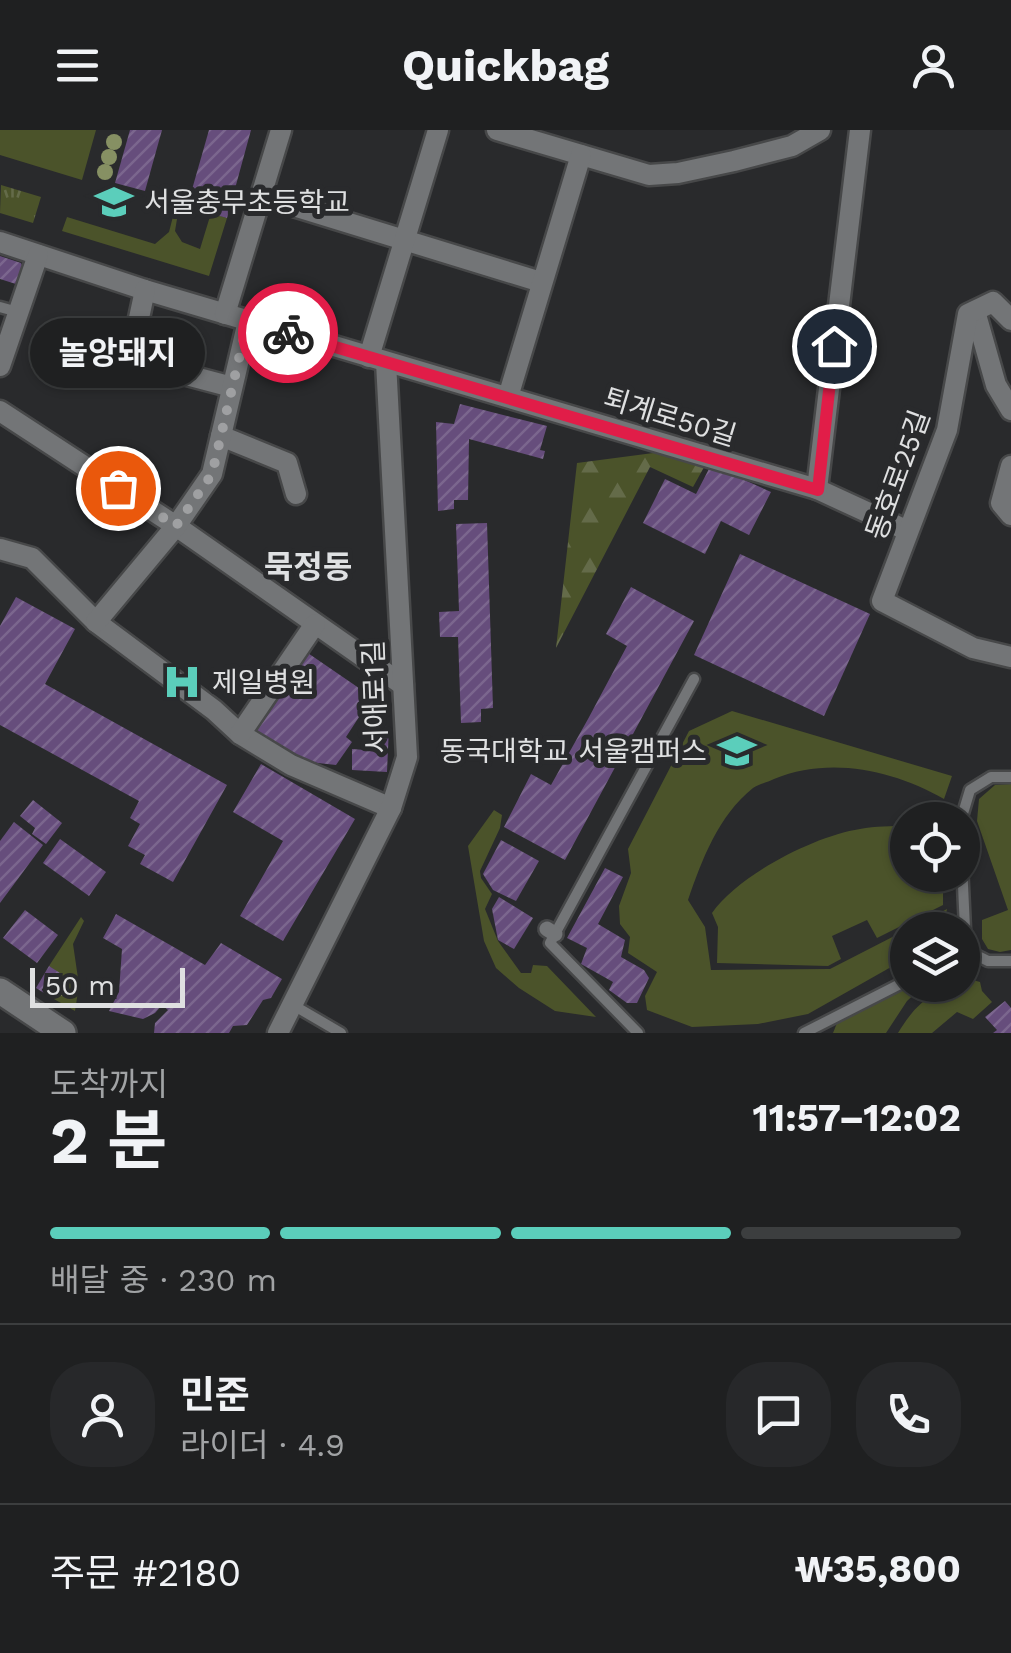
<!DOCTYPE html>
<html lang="ko">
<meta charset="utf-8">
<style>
:root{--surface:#1f2021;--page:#27282a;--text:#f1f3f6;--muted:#a1a3a5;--line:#3c3e3f;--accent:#5bcebb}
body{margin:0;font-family:"Work Sans","Noto Sans KR",sans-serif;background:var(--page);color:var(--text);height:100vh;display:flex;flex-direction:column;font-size:38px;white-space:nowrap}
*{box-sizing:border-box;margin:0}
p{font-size:32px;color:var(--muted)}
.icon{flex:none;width:55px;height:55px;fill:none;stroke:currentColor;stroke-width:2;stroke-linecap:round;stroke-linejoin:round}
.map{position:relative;height:903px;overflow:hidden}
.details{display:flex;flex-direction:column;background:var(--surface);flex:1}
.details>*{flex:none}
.controls{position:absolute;left:890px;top:672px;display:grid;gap:20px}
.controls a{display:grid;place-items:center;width:90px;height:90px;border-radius:50%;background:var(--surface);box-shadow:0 2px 8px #0004,0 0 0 2px var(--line);font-size:50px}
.scale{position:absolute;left:30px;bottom:25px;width:155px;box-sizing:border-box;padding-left:10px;border:5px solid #dfe0e1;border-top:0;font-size:28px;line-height:35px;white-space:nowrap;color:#dfe0e1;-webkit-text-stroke:8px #292a2c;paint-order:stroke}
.pin{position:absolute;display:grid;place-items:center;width:85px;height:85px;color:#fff;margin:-42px;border:5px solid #fff;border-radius:50%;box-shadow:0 2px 10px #0007}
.courier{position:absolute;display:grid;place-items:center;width:100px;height:100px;margin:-50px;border:8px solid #e11d48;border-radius:50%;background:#fff;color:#222;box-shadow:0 2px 12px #0007}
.bubble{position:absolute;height:70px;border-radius:35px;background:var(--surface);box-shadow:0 2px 8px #0004,0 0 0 2px var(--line);font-size:32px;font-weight:700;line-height:70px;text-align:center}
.overview em{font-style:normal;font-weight:700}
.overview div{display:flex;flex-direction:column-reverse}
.overview{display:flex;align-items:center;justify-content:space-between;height:170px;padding:0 50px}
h1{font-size:65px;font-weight:700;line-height:75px}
.bar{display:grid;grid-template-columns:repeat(4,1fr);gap:15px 10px;align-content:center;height:120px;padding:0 50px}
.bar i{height:12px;border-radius:8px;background:var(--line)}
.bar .active{background:var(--accent)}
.bar p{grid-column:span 4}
.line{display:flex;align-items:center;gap:25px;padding:0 50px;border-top:2px solid var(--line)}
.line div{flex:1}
.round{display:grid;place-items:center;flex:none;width:105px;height:105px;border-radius:40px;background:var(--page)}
header{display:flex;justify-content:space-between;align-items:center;height:130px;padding:0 50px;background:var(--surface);font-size:45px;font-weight:700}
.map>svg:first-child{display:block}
</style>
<header><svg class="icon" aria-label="menu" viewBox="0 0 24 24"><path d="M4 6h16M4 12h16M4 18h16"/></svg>Quickbag<svg class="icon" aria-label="person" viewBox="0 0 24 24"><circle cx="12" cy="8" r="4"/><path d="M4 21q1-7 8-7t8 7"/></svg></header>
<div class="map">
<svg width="1011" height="903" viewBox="0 0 1011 903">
<defs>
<pattern id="forest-firs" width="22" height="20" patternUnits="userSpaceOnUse" patternTransform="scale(2.5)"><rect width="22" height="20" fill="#4b532a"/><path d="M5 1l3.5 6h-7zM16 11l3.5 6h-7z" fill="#646b49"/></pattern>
<pattern id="park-tufts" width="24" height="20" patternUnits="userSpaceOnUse" patternTransform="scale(2.5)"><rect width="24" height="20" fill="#4b532a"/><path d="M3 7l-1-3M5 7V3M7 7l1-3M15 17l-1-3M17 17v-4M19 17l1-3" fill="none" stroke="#646b49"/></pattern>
<pattern id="building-hatch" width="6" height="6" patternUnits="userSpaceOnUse" patternTransform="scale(2.5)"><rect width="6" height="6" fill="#664d7c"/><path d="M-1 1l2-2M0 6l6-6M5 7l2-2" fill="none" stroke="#7b668e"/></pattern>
</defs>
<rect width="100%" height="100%" fill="#292a2c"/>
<!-- green -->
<g fill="#4b532a">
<polygon points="0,0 96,0 82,50 0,25"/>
<polygon points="177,71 180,71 175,101 182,112 200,119 211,83 227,88 209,146 62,101 67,87 155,114 169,102"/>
<path d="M 732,581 L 952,646 L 944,669 C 893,640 830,626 774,649 C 768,652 759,654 753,658 C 718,686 702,730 688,770 L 705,797 L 711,840 L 830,839 L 947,779 L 943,800 L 908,800 L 907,828 L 808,884 L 758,894 L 692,897 L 647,880 L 645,866 L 657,842 L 628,823 L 630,807 L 620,794 L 619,776 L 631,743 L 628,719 L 689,601 Z"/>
<polygon points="1011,654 1011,820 1000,822 988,819 982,809 982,790 1008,780 977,691 979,669 995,655"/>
<polygon points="494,680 502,685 500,698 480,741 481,748 492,764 485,779 498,811 521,843 531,843 533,835 547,836 596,887 555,881 519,858 496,838 484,811 468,716"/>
<path d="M 907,696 L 908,745 L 943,745 L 943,775 L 877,808 L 867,790 L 832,806 L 841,829 L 828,836 L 717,833 L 718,797 L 712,783 C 739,745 814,706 860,699 C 875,696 892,696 907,696 Z"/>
<polygon points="81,787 84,791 73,814 79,855 75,881 47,865 60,844 49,836"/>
<path d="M 973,850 L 980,852 L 982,861 L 992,872 L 973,889 L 957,882 L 932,903 L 898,903 C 919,868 937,859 973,850 Z"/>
<polygon points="909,855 921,855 920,859 907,871 886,903 833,903 837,893"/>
</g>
<!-- forest -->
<polygon fill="url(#forest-firs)" points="661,322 708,330 693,357 650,337 556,518 577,333"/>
<!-- park -->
<polygon fill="url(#park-tufts)" points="1,55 41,67 33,93 0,83"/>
<!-- building -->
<g fill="url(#building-hatch)">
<polygon points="130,0 162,0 145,61 115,53"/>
<polygon points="209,0 251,0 227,88 187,77"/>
<polygon points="0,126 21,133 24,140 19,155 0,149"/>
<polygon points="460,274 547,296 540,320 545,321 543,329 469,309 468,370 454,370 454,379 438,381 436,292 454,294"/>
<polygon points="711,335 771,362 749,405 721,391 705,424 643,393 665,349 696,364"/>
<polygon points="487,393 493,578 481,579 481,592 461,593 458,507 440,507 439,482 459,481 456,394"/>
<polygon points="740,424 870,484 824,586 694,525"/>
<polygon points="631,457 694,491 565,730 504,697 531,644 551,655 588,589 627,516 606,504"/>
<polygon points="16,467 75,499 45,554 227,655 173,752 140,734 145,725 128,716 140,694 130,688 139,671 0,595 0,496"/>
<polygon points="302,519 372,567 346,607 352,612 336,635 309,632 280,620 249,595"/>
<polygon points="366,596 389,597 387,642 352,640 352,619 365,620"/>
<polygon points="261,634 355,689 283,811 240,786 283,711 233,682"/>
<polygon points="33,670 62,693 46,714 32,704 35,698 20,686"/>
<polygon points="14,692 43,715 0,773 0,711"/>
<polygon points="60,709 106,742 89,766 43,733"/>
<polygon points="501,710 539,731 516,771 493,760 483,744"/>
<polygon points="605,738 623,747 598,794 625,810 621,827 644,840 649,848 637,873 627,873 609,860 613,852 581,834 587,818 567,808"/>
<polygon points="499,767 533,788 514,819 498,810 492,779"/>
<polygon points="25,780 58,805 37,833 3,808"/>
<polygon points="116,784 205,835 221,813 282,849 271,868 263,870 247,895 233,896 229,903 154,903 155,893 168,880 162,875 155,883 143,889 109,881 119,862 122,819 103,808"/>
<polygon points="49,836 60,843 47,865 36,858"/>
<polygon points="1005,871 1011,878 1011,903 993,903 997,900 985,887"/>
</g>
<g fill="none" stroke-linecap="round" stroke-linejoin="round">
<!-- service casing -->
<g stroke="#474849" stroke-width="15">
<g id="service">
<polyline points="0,177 18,182"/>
<polyline points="961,690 970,660 991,647 1011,647"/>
<polyline points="962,734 966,820 988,831 1011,831"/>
<polyline points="293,875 341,903"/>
<polyline points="638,903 550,813 694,549"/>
<polyline points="804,903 908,850"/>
</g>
</g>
<!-- pedestrian casing -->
<g stroke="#474849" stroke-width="20">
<polyline id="pedestrian" points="547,799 555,804"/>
</g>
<!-- minor casing -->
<g stroke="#474849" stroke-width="25">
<g id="minor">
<polyline points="497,0 649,45 678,43 734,31 792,16 820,0"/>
<polyline points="261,66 541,152"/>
<polyline points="0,112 145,160 817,359 908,401"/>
<polyline points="145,160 130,230 232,257"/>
<polyline points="975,181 996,255 1011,280"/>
<polyline points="225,184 281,0"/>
<polyline points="1011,190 993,172 968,184 947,300 882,471 973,518 1011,527"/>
<polyline points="369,227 438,0"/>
<polyline points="0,236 38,125"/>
<polyline points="508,267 581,25"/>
<polyline points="0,281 176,396 403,555"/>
<polyline points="221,306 287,333 296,364"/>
<polyline points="1011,336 1001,373 1011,385"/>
<polyline points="817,359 860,0"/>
<polyline points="0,419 32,428 96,492 214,580 240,604 291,635 391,678"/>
<polyline points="96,492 176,396 212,344 248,191"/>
<polyline points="240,604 315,494"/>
<polyline points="278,903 391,678 407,627 386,232"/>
</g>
</g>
<!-- tertiary casing -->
<g stroke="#474849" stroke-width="30">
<polyline id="tertiary" points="0,861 63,903"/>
</g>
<!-- service -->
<use href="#service" stroke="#737577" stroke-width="10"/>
<!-- pedestrian -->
<use href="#pedestrian" stroke="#737577" stroke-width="15"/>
<!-- minor -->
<use href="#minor" stroke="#737577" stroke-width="20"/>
<!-- tertiary -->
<use href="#tertiary" stroke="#737577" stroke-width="25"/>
</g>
<!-- trees -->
<g fill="#869063">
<circle cx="114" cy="12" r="8"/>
<circle cx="109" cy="27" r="8"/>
<circle cx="105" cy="42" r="8"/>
<circle cx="60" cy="858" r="8"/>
</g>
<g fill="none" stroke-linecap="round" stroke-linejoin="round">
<!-- done -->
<polyline stroke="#9fa0a2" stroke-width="10" stroke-dasharray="0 18" points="118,358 176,396 212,344 248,190 288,203"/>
<!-- route -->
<polyline stroke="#e11d48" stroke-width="12" points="288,203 818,360 834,216"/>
</g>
<!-- icons -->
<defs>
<g id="school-bare" transform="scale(3)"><path d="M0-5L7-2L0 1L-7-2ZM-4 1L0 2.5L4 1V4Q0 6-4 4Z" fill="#5bcebb" stroke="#292a2c" stroke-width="2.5" paint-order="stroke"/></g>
<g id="hospital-bare" transform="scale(3)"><path d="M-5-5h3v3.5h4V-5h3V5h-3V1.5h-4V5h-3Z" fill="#5bcebb" stroke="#292a2c" stroke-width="2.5" paint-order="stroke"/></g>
<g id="university-bare" transform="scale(3)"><path d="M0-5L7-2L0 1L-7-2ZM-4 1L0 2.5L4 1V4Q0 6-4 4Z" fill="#5bcebb" stroke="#292a2c" stroke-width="2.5" paint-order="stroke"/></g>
</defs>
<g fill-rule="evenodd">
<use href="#school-bare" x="114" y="72"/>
<use href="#hospital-bare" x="182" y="552"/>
<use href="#university-bare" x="737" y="621"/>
</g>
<g text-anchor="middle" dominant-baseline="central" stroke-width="10" stroke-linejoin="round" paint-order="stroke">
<!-- poi labels -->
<g font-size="28" fill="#dfe0e1" stroke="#292a2c" text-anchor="start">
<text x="144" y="72">서울충무초등학교</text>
<text x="212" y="552">제일병원</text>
<text x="707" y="621" text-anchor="end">동국대학교 서울캠퍼스</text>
</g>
<!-- street labels -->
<g font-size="28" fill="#dfe0e1" stroke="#292a2c">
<text transform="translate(670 287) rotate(17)">퇴계로50길</text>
<text transform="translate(898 345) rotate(-70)">동호로25길</text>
<text transform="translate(375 567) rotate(-92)">서애로1길</text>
</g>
<!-- quarter labels -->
<g font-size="32" font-weight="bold" fill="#dfe1e3" stroke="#292a2c">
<text x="308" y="437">묵정동</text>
</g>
</g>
</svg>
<div class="controls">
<a><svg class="icon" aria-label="locate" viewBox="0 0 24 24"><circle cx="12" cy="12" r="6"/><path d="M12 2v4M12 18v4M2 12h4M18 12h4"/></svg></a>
<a><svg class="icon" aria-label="layers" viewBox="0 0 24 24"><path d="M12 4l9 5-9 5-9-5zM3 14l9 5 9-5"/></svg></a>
</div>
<div class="scale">50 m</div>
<div class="pin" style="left:118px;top:358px;background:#ea580c"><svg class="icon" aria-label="bag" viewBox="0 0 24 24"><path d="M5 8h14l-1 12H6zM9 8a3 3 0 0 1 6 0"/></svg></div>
<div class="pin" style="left:834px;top:216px;background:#1f2937"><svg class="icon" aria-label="home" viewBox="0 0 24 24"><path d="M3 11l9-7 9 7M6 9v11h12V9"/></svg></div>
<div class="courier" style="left:288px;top:203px"><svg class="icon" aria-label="bike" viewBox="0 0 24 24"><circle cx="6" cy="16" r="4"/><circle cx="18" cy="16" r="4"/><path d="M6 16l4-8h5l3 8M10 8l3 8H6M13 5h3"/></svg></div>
<div class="bubble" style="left:30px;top:188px;width:175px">놀앙돼지</div>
</div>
<section class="details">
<div class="overview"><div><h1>2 분</h1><p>도착까지</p></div><em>11:57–12:02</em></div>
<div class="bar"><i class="active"></i><i class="active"></i><i class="active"></i><i></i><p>배달 중 · 230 m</p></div>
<div class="line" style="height:180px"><a class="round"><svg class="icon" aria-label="person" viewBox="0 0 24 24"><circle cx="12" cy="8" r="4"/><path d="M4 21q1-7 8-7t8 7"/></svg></a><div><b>민준</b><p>라이더 · 4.9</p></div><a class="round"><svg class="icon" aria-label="chat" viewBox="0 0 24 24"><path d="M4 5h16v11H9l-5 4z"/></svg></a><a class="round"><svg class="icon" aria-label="phone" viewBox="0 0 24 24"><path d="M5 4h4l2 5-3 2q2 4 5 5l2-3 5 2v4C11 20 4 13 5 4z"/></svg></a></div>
<div class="line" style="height:130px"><div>주문 #2180</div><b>₩35,800</b></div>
</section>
